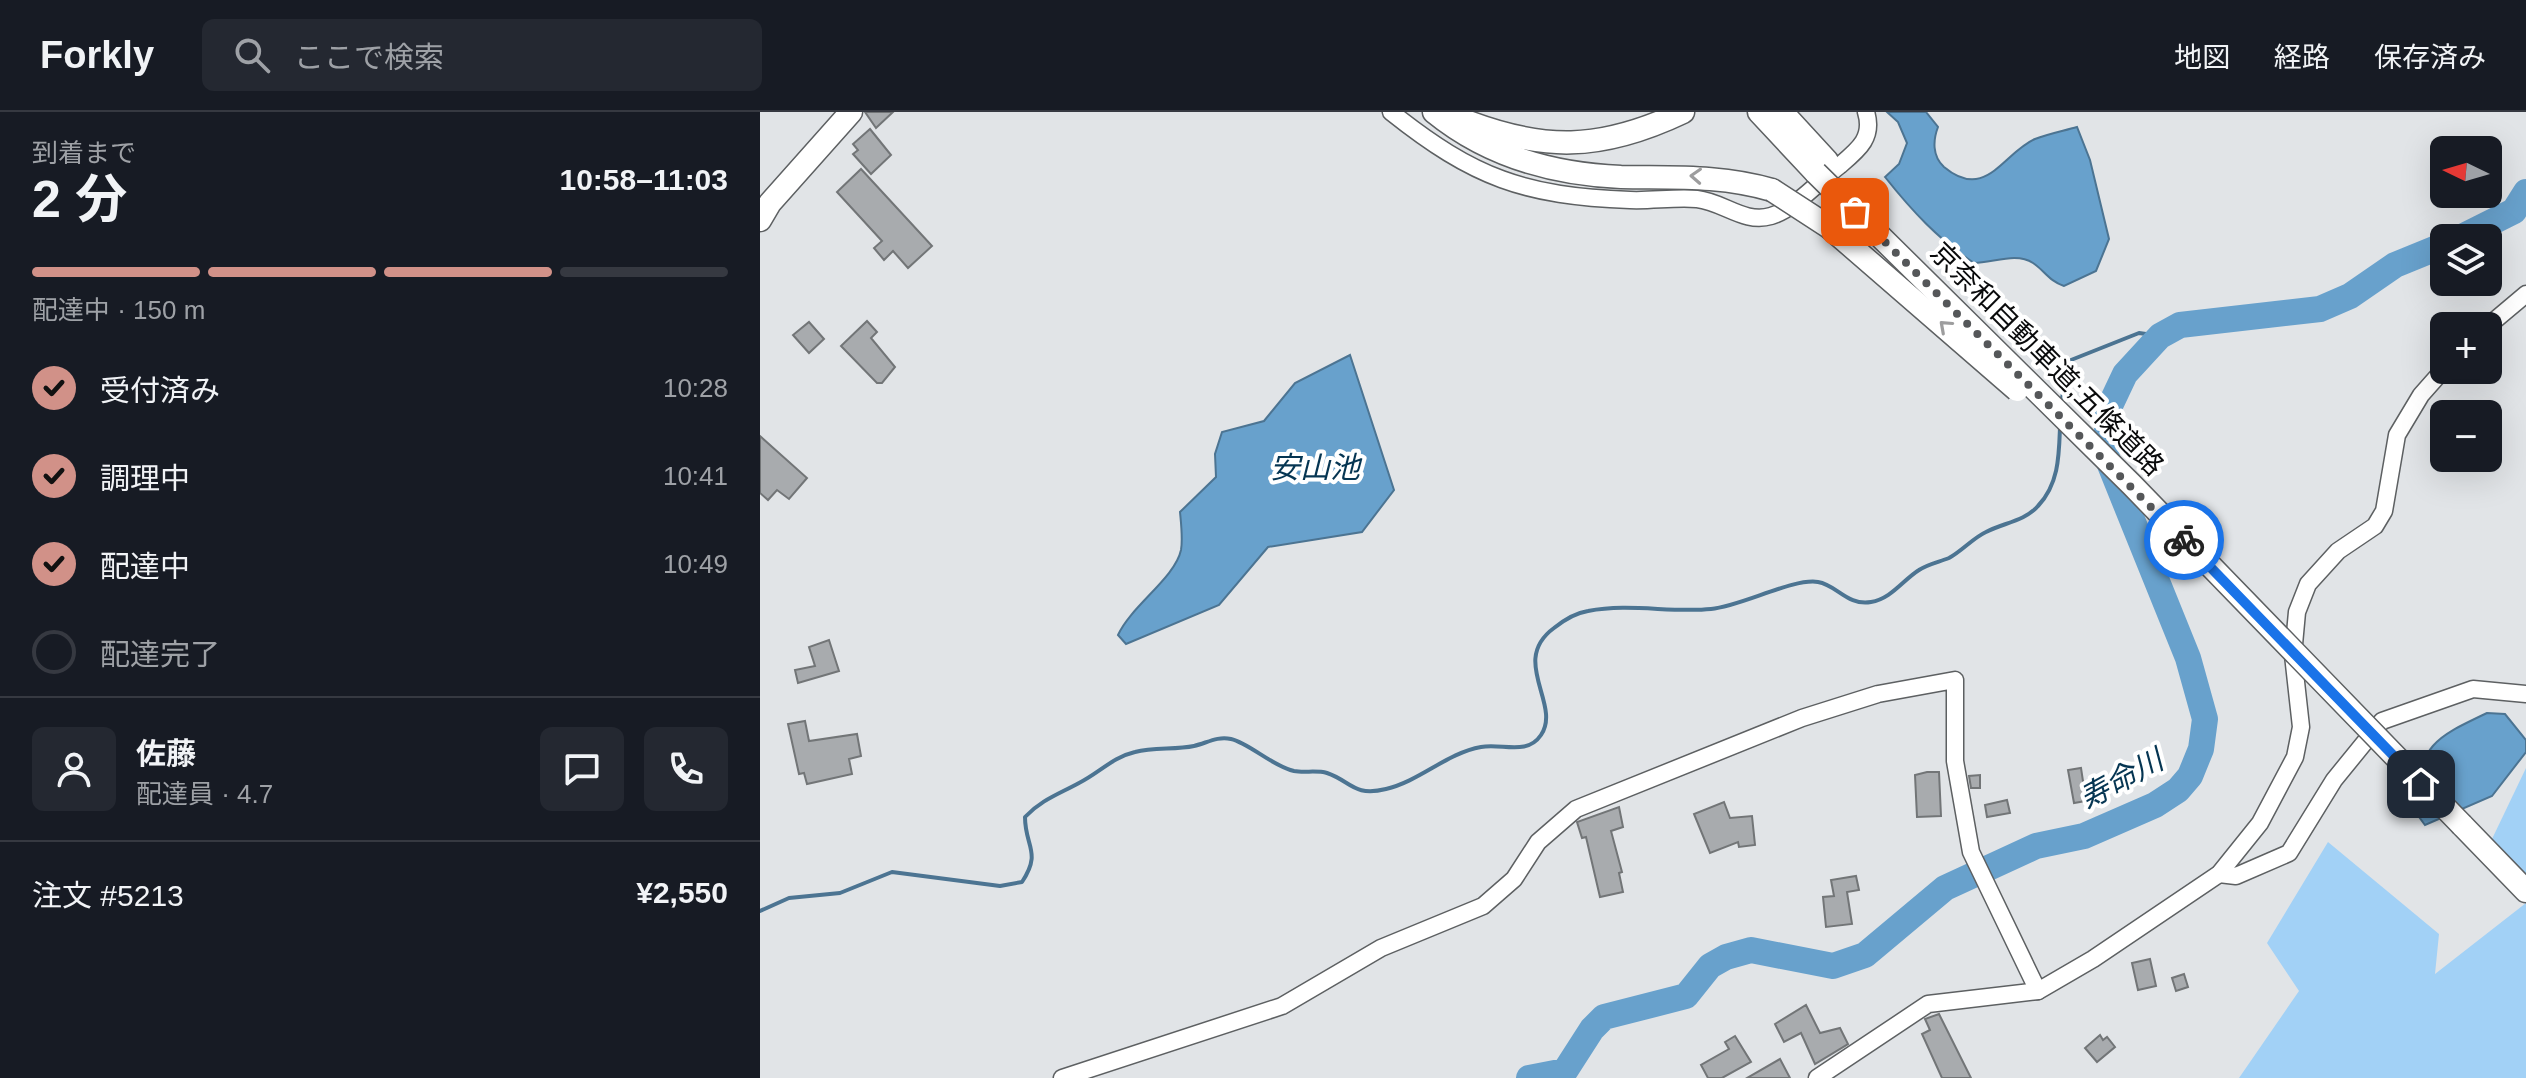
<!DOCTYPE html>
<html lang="ja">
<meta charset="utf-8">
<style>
:root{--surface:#171b24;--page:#242831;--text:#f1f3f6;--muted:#9ea1a6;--line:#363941;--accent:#d19188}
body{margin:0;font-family:Arial,"Noto Sans JP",sans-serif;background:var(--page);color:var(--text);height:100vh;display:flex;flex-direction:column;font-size:30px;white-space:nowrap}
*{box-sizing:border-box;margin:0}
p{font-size:26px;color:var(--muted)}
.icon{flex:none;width:44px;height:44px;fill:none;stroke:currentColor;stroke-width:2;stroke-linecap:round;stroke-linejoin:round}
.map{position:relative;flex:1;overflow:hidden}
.sheet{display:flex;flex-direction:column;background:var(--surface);width:760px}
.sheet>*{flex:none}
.needle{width:52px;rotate:275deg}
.fabs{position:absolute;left:1670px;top:24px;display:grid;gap:16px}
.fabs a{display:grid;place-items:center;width:72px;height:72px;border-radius:12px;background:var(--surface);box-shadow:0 8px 32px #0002;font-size:40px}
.pin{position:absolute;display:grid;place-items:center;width:68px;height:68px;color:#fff;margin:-34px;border-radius:16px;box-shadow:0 4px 12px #0006}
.courier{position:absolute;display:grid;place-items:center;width:80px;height:80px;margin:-40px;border:6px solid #1a73e8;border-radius:50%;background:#fff;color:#222;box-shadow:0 2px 10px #0007}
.head em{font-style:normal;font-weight:700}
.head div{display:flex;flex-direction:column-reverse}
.head{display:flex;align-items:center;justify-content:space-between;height:136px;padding:0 32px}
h1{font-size:52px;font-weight:700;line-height:60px}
.bar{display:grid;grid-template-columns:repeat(4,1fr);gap:12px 8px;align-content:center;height:96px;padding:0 32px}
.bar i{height:10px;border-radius:6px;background:var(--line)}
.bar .active{background:var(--accent)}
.bar p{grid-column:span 4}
.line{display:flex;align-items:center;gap:20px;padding:0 32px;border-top:2px solid var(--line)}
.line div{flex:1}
.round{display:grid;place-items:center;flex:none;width:84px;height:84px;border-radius:12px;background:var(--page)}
ol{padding:0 32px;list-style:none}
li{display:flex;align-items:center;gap:24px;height:88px}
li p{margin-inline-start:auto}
li .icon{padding:8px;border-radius:50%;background:var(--accent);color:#111;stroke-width:4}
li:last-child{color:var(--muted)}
li i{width:44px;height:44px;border:4px solid var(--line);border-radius:50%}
header{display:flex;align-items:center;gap:48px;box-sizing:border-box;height:112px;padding:0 40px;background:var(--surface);border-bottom:2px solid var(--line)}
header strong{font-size:38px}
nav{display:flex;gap:44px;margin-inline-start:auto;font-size:28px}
.search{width:560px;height:72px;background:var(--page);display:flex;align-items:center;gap:20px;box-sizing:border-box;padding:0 28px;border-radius:12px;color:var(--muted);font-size:30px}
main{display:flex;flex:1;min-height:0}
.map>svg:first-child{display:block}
</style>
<header>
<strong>Forkly</strong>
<div class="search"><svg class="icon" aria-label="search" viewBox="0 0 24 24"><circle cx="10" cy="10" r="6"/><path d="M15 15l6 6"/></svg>ここで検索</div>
<nav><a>地図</a><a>経路</a><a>保存済み</a></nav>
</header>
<main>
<section class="sheet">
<div class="head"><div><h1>2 分</h1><p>到着まで</p></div><em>10:58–11:03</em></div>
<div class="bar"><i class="active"></i><i class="active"></i><i class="active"></i><i></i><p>配達中 · 150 m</p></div>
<ol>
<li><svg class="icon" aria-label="check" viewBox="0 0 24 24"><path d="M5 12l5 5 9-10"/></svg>受付済み<p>10:28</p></li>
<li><svg class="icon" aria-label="check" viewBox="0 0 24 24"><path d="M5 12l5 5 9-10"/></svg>調理中<p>10:41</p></li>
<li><svg class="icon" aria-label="check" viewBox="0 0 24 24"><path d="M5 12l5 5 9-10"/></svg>配達中<p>10:49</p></li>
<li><i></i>配達完了</li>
</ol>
<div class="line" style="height:144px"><a class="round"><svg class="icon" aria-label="person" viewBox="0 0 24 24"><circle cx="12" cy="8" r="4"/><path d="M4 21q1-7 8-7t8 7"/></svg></a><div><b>佐藤</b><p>配達員 · 4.7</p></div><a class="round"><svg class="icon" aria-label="chat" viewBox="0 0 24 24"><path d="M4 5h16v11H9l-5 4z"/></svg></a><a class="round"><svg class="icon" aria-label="phone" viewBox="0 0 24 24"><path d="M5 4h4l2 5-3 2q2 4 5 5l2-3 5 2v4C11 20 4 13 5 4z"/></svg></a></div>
<div class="line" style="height:104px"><div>注文 #5213</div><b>¥2,550</b></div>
</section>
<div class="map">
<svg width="1766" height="966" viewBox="0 0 1766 966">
<rect width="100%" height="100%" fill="#e1e4e7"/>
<!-- green -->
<g fill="#a2d1f6">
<polygon points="1766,656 1766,774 1732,727"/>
<polygon points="1568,730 1679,822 1675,862 1766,791 1766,966 1479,966 1539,879 1507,831"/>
</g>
<!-- water -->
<g fill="#68a1cc" stroke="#4c7492" stroke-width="2">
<path d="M 1127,0 L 1166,0 L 1178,15 C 1173,28 1172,44 1184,55 C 1226,90 1243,41 1275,27 C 1288,22 1303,19 1317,15 L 1330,48 L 1349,127 L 1336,159 L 1304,174 C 1289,169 1285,159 1273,151 C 1256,140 1233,151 1214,151 C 1178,127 1152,99 1125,65 L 1139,52 L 1147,31 L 1138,10 Z"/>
<path d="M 590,243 L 634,378 L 602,420 L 508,435 L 459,493 L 366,532 L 358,523 C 371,494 415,466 421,438 C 423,427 421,411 420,400 L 456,365 L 455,342 L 462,320 L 504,309 L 535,271 Z"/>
<path d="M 1727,601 L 1745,602 L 1766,628 L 1766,640 L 1732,684 L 1665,713 L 1651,694 C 1665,631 1670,628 1727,601 Z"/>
</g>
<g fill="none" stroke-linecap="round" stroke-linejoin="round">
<!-- stream -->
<g stroke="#4c7492" stroke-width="4">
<polyline points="1301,290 1311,248 1379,221 1400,224"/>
<path d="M 0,799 L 29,786 L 80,781 L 132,760 L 240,774 L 262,770 C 282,740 265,735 265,705 C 281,688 299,682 319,671 C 339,661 353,645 375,640 C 394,635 415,638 434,634 C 447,631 457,624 471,627 C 489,631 512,654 534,659 C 544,661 557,658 567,661 C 591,669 593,685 626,677 C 660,669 687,641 721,635 C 742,631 767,644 781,623 C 802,592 749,549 794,516 C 804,508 815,501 828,499 C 869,491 911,501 951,497 C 982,494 1033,466 1058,470 C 1077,473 1087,494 1111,490 C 1131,487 1143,468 1159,458 C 1168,452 1179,450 1189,446 C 1202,439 1213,426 1226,420 C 1243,411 1265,409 1278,394 C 1299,372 1299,343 1300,315"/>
</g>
<!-- river -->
<g stroke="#68a1cc" stroke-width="26">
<polyline points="1700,126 1754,99 1766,80"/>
<polyline points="769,966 805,959 832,917 844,905 926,884 950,854 966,845 991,838 1073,854 1105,843 1185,776 1276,734 1324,724 1395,693 1418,678 1430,664 1441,637 1445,607 1428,546 1346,343 1348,298 1365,262 1400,224 1420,213 1560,197 1590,184 1635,153 1684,133"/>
</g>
</g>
<!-- building -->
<g fill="#a8abae" stroke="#727577" stroke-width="2">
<polygon points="105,0 133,0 116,16"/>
<polygon points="110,17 131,43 111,62 93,42 98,38 93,32"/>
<polygon points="101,57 172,134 148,156 133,139 124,148 114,136 122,129 77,80"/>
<polygon points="107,209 117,220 111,226 135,255 122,271 117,271 81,234"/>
<polygon points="49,210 64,227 49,241 33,223"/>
<polygon points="0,324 47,366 29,387 17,378 8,388 0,381"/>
<polygon points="69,528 79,559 38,571 35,558 55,554 49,535"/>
<polygon points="45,609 49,629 97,622 101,644 89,647 92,662 47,672 44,661 39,662 28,612"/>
<polygon points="1321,656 1326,689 1314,691 1308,658"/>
<polygon points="1167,660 1179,660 1181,704 1157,705 1155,663"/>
<polygon points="1220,663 1220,676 1211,676 1209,664"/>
<polygon points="1247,688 1250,701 1227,705 1225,693"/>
<polygon points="964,690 970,706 992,704 995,733 979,735 978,730 950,741 934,702"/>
<polygon points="859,695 863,715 851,719 862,760 859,761 863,780 840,785 826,725 822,726 817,710"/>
<polygon points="1096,764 1099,778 1087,780 1092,812 1066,815 1063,785 1074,784 1071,768"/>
<polygon points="1390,847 1396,874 1378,878 1372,851"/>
<polygon points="1424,862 1428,875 1416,879 1412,866"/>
<polygon points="1046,893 1060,921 1080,916 1088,932 1055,952 1041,921 1024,930 1015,912"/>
<polygon points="1179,902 1211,966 1182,966 1162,922 1170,918 1165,907"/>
<polygon points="1340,923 1343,928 1347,925 1355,935 1337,950 1325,936"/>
<polygon points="975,924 991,950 962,966 948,966 941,953 969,937 965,930"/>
<polygon points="1020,947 1030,966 987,966"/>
</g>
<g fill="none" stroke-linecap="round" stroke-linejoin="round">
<!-- minor casing -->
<g stroke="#5d6062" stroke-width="19">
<g id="minor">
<path d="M 631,0 C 714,66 764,84 870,88 C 892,89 915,85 937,87 C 964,90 984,112 1011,104 C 1035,97 1059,69 1079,54 C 1098,38 1114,26 1106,0"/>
<polyline points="1728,214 1766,182"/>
<polyline points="1459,762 1476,764 1529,741 1574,668 1622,609 1713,577 1766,582"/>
<polyline points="302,966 522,894 621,836 723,794 754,767 778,730 816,697 1042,606 1118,582 1195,568 1195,649 1211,740 1278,879"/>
<polyline points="1057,966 1168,892 1278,879 1333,847 1459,762 1500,711 1535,645 1541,615 1533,543 1537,500 1548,472 1578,439 1615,414 1624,399 1637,323 1661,283 1684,257"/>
</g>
</g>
<!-- highway casing -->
<g stroke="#5d6062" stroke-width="25">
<g id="highway">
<path d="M 674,0 C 728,44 791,62 861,65 C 914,66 961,63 1012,78"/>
<polyline points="999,0 1056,61"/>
<polyline points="1022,0 1067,49"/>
<path d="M 698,6 C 782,40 841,39 923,0"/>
<polyline points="0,108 10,91 91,0"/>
<polyline points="1702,713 1766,779"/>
</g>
</g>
<!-- minor -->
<use href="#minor" stroke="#fff" stroke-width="16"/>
<!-- highway -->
<use href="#highway" stroke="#fff" stroke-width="22"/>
<!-- highway-bridge casing -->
<g stroke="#5d6062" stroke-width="25" stroke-linecap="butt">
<g id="highway-bridge">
<polyline points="1056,61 1372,373 1702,713"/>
<polyline points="1012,78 1069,115 1257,278"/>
</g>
</g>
<!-- highway-bridge -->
<use href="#highway-bridge" stroke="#fff" stroke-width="22"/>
</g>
<!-- one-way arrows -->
<defs><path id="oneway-chevron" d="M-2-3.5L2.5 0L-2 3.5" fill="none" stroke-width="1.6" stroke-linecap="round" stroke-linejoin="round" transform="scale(2)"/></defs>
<g stroke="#9d9d9e">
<use href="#oneway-chevron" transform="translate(936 64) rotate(-177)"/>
<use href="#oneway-chevron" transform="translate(1185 214) rotate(-138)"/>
</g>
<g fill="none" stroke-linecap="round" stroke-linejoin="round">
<!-- done -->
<polyline stroke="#555759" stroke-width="8" stroke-dasharray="0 14.4" points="1095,100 1424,428"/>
<!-- route -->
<polyline stroke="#1a73e8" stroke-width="10" points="1424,428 1661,672"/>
</g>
<g text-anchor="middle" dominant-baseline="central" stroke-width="8" stroke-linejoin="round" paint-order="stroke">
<!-- street labels -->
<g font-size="28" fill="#0a0b0c" stroke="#fff">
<text transform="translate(1287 247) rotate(45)">京奈和自動車道;五條道路</text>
</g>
<!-- water labels -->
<g font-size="30" font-style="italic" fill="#053552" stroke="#fff">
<text x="555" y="355">安山池</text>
<text transform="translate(1361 667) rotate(-29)">寿命川</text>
</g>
</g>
</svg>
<div class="fabs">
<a><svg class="needle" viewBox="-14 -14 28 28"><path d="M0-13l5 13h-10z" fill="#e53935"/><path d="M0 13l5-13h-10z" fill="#9ea1a6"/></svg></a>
<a><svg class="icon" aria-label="layers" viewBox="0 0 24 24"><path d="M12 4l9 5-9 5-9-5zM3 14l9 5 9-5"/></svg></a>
<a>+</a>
<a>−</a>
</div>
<div class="pin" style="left:1095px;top:100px;background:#ea580c"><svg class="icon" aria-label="bag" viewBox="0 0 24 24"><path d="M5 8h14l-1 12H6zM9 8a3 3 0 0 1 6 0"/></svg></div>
<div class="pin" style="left:1661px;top:672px;background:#1f2937"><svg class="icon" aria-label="home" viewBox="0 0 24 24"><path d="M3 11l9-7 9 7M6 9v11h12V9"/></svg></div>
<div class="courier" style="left:1424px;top:428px"><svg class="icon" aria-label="bike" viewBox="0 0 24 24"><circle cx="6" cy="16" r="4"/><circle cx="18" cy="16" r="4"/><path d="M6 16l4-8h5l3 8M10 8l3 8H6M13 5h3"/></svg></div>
</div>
</main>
